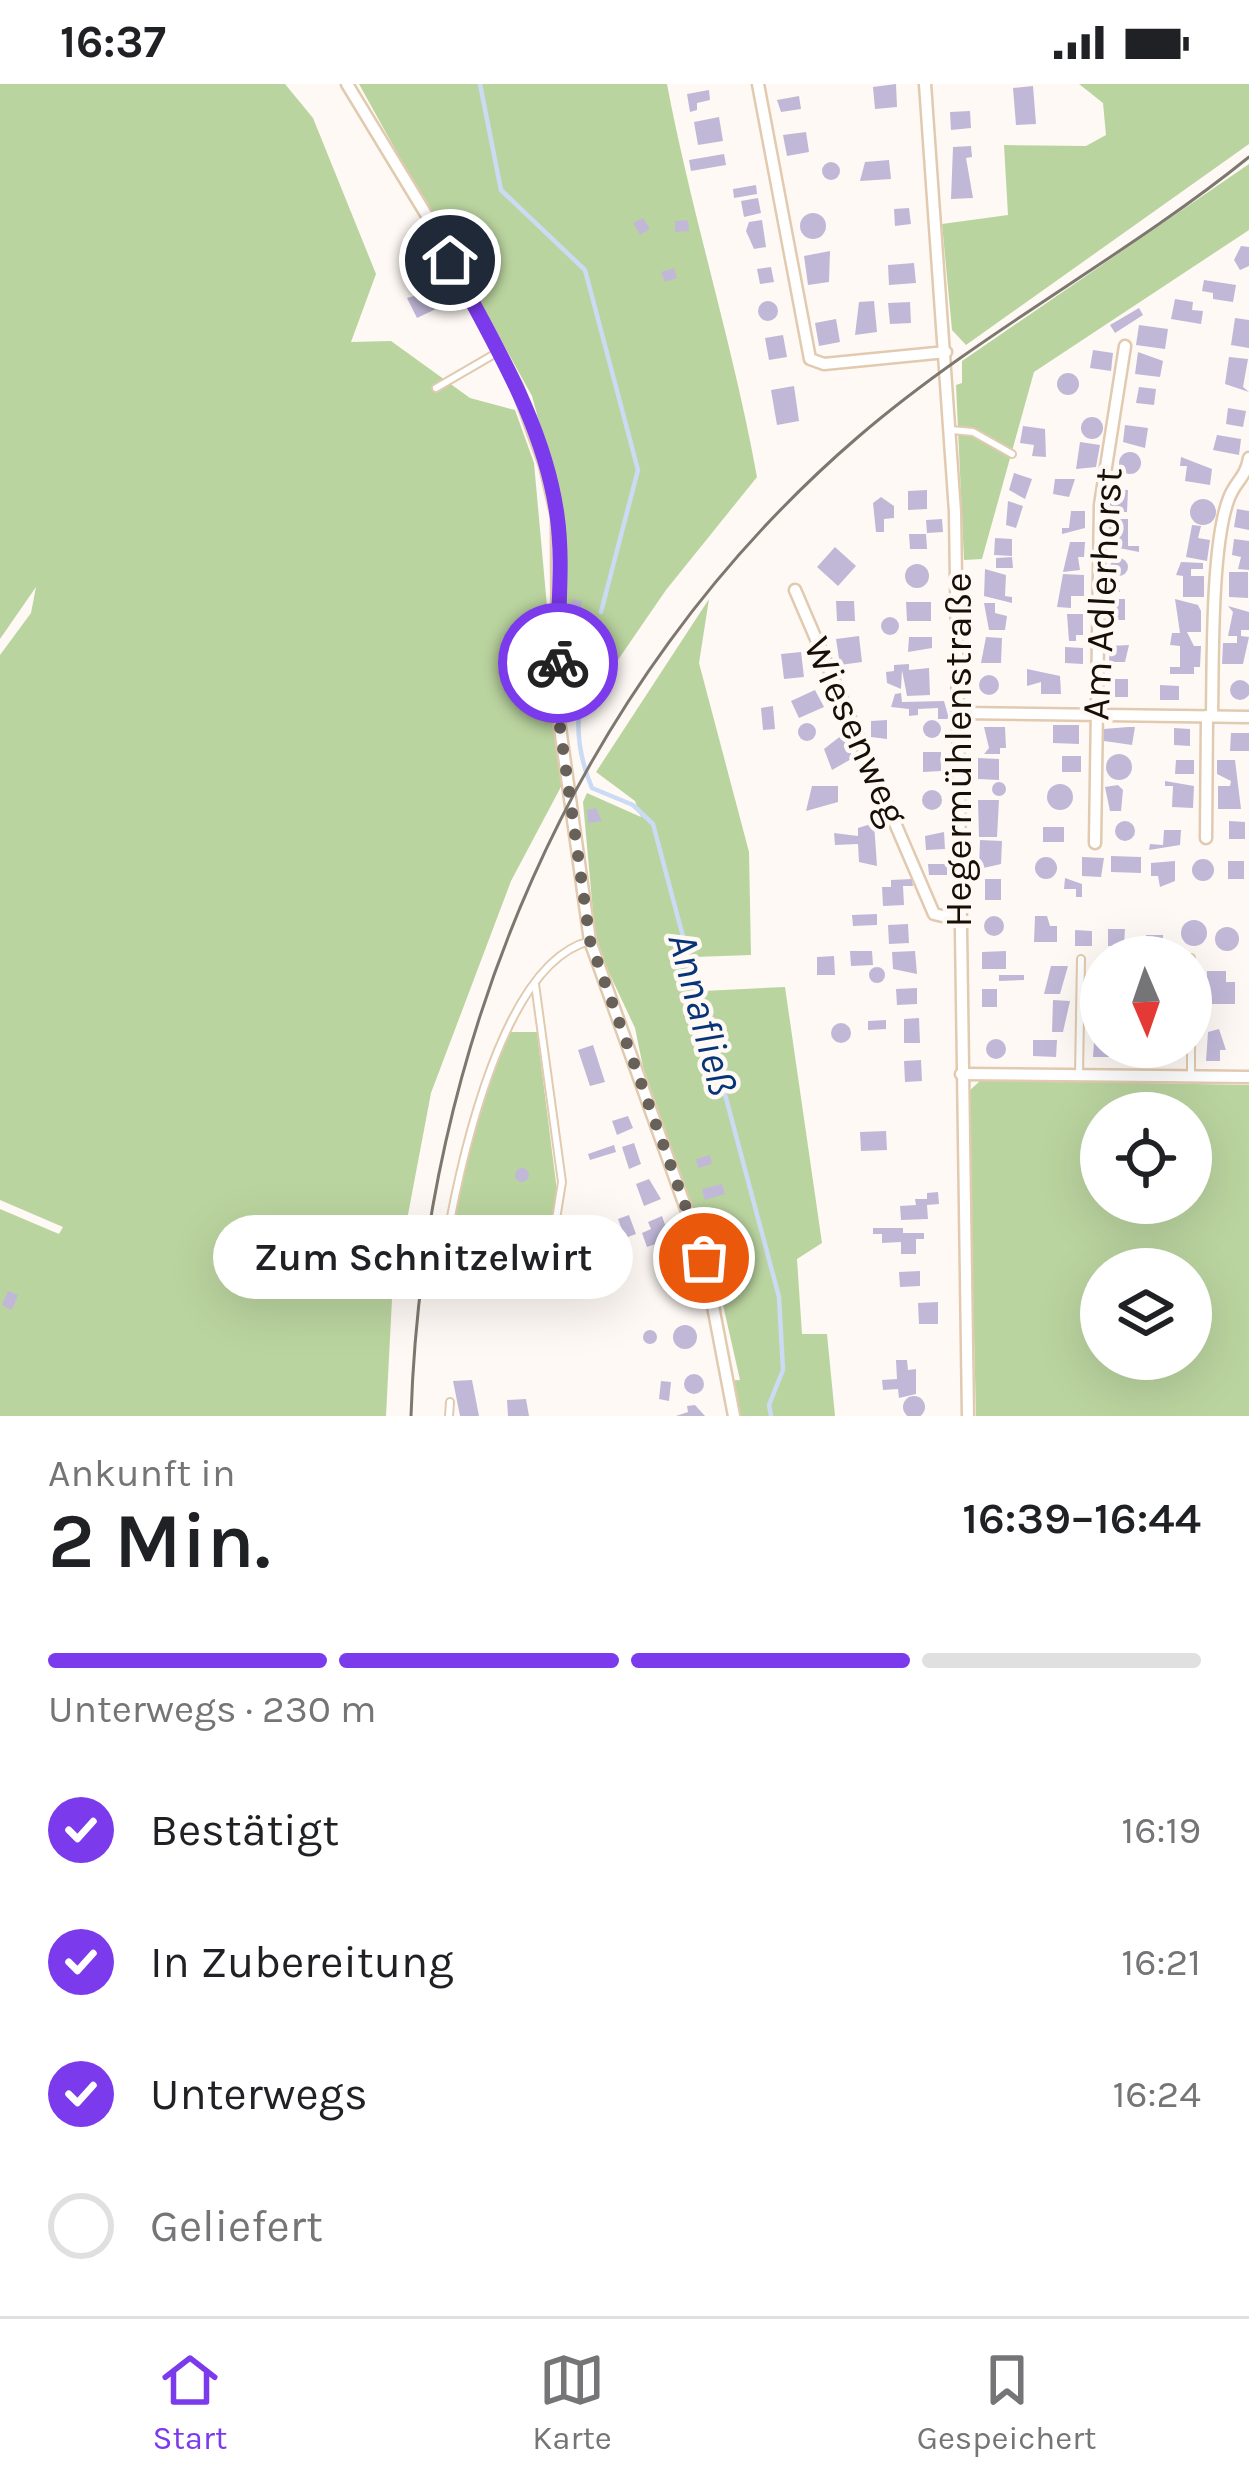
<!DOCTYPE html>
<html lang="de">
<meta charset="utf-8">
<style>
:root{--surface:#fff;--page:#f2f2f2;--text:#202124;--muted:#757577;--line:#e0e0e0;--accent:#7c3aed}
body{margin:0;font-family:Karla,sans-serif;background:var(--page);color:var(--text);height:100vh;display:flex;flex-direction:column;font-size:45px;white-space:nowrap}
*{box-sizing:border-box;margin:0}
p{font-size:39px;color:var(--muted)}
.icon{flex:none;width:66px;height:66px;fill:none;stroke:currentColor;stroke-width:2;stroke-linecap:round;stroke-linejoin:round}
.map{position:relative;height:1332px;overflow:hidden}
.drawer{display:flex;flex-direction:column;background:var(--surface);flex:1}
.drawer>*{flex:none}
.needle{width:78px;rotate:178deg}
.tools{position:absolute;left:1080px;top:852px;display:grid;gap:24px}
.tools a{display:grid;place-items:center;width:132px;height:132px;border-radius:50%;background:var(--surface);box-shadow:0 12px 48px #0002;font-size:60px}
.pin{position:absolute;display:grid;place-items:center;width:102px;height:102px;color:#fff;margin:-51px;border:6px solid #fff;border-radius:50%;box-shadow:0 3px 12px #0007}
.courier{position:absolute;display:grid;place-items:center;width:120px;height:120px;margin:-60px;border:9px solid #7c3aed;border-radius:50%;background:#fff;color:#222;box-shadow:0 3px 15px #0007}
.bubble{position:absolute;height:84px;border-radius:42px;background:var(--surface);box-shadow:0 12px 48px #0002;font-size:39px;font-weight:600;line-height:84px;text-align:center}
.summary em{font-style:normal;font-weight:600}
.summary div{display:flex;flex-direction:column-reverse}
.summary{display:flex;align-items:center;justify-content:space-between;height:204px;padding:0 48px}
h1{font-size:78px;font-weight:600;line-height:90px}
.bar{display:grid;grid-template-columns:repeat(4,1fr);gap:18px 12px;align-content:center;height:144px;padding:0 48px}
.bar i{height:15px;border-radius:9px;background:var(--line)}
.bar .on{background:var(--accent)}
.bar p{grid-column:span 4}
ol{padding:0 48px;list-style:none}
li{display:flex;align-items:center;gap:36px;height:132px}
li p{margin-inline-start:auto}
li .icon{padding:12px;border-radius:50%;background:var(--accent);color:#fff;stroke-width:4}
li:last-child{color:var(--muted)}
li i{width:66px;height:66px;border:6px solid var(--line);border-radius:50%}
.status{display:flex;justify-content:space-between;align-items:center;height:84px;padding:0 60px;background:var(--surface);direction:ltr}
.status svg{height:33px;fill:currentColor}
.tabs{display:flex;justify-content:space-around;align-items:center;height:168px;border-top:3px solid var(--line);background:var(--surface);font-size:33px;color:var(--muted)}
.tabs a{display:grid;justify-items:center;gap:6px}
.tabs .on{color:var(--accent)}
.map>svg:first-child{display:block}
</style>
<div class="status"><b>16:37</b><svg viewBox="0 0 49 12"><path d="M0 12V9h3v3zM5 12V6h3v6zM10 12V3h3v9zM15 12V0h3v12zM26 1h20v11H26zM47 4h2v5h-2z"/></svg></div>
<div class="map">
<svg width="1249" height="1332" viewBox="0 0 1249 1332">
<rect width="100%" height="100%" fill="#fef9f4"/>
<!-- green -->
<g fill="#bad49f" fill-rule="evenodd">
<polygon points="0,0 285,0 313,34 376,190 351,258 391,257 470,314 515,326 534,379 563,699 511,797 431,1009 392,1215 386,1332 0,1332 0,1125 59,1150 63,1143 0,1116 0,571 31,529 36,503 0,555"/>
<path d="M 359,0 L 667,0 C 692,132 733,260 757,393 L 666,506 L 589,618 L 568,630 L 564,430 L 532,312 Z"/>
<polygon points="1079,0 1249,0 1249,60 966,261 952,246 942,140 1008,131 1004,61 1086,62 1106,51 1103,19"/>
<polygon points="1249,80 1249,146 1034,288 982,475 964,476 956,301 962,299 962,277"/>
<polygon points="709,515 699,579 749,768 751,871 694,873 703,907 785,903 822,1159 797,1175 802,1250 827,1250 835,1332 727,1332 721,1297 740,1296 716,1190 643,983 635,944 596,861 583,718 587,709 641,733 635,717 596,688"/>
<polygon points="510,948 537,948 558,1115 540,1207 440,1196 469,1042"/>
<path d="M 981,996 L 1249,1001 L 1249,1332 L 976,1332 L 968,1008 ZM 1101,1029 L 1191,1029 L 1191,1119 L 1101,1119 ZM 1101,1185 L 1191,1185 L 1191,1275 L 1101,1275 Z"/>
</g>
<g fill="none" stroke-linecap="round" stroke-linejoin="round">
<!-- stream -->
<g stroke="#cbdbf4" stroke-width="4.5">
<polyline points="480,0 501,106 585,186 638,386 601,528"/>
<path d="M 593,564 C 578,616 570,652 592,704 L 633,721 L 653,740 L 779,1213 L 783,1286 L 769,1321 L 771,1332"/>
</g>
</g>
<!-- building -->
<g fill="#c1b8d8">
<polygon points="896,0 897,23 875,25 873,3"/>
<polygon points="1033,2 1036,40 1016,41 1013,4"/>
<polygon points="709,6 710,16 697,19 697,26 690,28 687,10"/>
<polygon points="799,12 801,25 781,28 777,16"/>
<polygon points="970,27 971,44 951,46 950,28"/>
<polygon points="719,33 723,57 698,61 694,38"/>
<polygon points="806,48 809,68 787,72 783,51"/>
<polygon points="971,62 972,73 966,74 973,114 951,115 953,63"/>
<polygon points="724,70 726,81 691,87 689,76"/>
<polygon points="889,76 891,95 860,97 865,78"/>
<circle cx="831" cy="87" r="9"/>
<polygon points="756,101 757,110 734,114 733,105"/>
<polygon points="758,114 761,129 744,133 741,117"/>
<polygon points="909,124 911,140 895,142 894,125"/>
<circle cx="813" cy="142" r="13"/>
<polygon points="643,134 650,145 640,151 633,139"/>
<polygon points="688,136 689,147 675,148 675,137"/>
<polygon points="762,136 766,163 754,165 746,147 749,138"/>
<polygon points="1241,162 1249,163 1249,182 1240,186 1234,176"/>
<circle cx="415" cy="177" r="12"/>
<polygon points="830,167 829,198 808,201 804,172"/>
<polygon points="914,179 916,199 889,201 888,181"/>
<polygon points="771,183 774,198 760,200 757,185"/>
<polygon points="674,184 677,194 665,198 661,188"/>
<polygon points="1204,196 1236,201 1233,218 1213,215 1213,209 1202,207"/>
<polygon points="432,207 440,223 417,234 407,214"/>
<polygon points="1175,215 1193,218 1192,226 1203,227 1201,240 1171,235"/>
<polygon points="874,217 877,248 855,251 859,218"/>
<circle cx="768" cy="227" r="10"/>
<polygon points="910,218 911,239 890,240 888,219"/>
<polygon points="1139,224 1143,231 1115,249 1110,241"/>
<polygon points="1235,234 1249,236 1249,264 1231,261"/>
<polygon points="836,235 840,258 819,262 815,239"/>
<polygon points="1139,241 1168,245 1165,265 1136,261"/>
<polygon points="783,251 787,273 769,276 765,254"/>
<polygon points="1093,266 1113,269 1111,287 1090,284"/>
<polygon points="1138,268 1163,277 1160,293 1135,290"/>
<polygon points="1229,273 1248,275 1243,303 1249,308 1225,300"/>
<circle cx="1068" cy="300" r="11"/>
<polygon points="794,302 799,337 777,341 771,306"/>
<polygon points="1139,303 1156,305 1154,321 1136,319"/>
<polygon points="1228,324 1246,327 1243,343 1226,340"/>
<circle cx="1092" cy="344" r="11"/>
<polygon points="1125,341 1148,344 1145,364 1123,358"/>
<polygon points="1023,342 1045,345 1046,373 1032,372 1034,361 1020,359"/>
<polygon points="1217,351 1241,355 1239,371 1213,366"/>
<polygon points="1080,358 1100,361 1096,383 1076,385"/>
<circle cx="1130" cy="379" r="11"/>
<polygon points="1181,373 1212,385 1210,401 1185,397 1187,382 1180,382"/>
<polygon points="1014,389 1032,395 1025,415 1009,406"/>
<polygon points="1055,395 1075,395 1069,413 1053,410"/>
<polygon points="1110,405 1128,406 1127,428 1110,428"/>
<polygon points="927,406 927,425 908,426 908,407"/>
<polygon points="881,413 894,422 894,434 884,435 884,448 876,448 873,419"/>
<circle cx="1203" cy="428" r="13"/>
<polygon points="1008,417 1023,422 1016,444 1006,441"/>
<polygon points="1237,425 1249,427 1249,446 1234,443"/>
<polygon points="1071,427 1085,427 1085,444 1062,450 1062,444 1069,444"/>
<polygon points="942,435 943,448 927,449 926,436"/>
<polygon points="1120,435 1128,435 1128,462 1139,462 1139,468 1109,462 1109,440 1120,440"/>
<polygon points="1192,441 1201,442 1198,454 1210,456 1207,477 1186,473"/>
<polygon points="909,450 926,450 927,465 910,465"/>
<polygon points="995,454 1012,455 1012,472 994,471"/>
<polygon points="1234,455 1249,457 1249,486 1238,485 1241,473 1232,471"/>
<polygon points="1070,458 1085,458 1084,473 1078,473 1080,486 1063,488"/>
<polygon points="835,463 856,482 838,502 817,483"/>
<polygon points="1012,473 1013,484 996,484 996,474"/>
<circle cx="1119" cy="483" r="9"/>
<polygon points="1181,478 1203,479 1203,485 1191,485 1191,492 1204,492 1204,513 1183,513 1183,492 1176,491"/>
<circle cx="917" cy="492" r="12"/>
<polygon points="985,485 1006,491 1005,512 1012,513 1012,519 984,512"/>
<polygon points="1229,488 1248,488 1248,514 1229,513"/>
<polygon points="1063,490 1084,491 1084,512 1071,512 1071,524 1057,523"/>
<polygon points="1106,497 1120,497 1120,508 1107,507"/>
<polygon points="572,515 582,517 579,532 570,530"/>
<rect x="1108" y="515" width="17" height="21"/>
<polygon points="1175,515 1198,521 1201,527 1201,548 1187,548 1194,562 1201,562 1200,583 1194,583 1194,590 1170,590 1170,583 1180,583 1180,562 1170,561 1172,549 1180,549"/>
<polygon points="836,517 854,517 855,537 837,537"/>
<polygon points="906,518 931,518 931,537 907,537"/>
<polygon points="984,519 995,519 995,529 1007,532 1005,546 989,546"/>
<polygon points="1228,522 1249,528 1249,546 1241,546 1241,552 1249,553 1243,580 1222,580 1223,559 1237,559 1237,552 1228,552 1233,528"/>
<polygon points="1067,530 1083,530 1083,551 1076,551 1076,557 1069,557"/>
<circle cx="890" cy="542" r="9"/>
<polygon points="859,552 862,578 840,581 836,555"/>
<polygon points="909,553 932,553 932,564 908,568"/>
<polygon points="986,553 1002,554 1001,579 981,579"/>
<polygon points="573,556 578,571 565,572 564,557"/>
<polygon points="1129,561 1125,578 1109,578 1110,562"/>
<polygon points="1065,563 1083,564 1083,580 1065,579"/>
<polygon points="801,568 804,593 784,595 781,570"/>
<polygon points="909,580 909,586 929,584 930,611 907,612 902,586 901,605 887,599 886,588 894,587 894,581"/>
<polygon points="1027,585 1060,592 1061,610 1041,610 1041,598 1027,602"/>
<circle cx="989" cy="601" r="10"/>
<rect x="1115" y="595" width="13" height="18"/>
<circle cx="1240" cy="606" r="10"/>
<polygon points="1160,601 1179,602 1179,616 1160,616"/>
<polygon points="815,606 824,623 799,634 791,617"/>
<polygon points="901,609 902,618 944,617 949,635 938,635 938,624 918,625 918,631 909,632 909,625 891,623 895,610"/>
<polygon points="773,622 775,645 763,646 761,624"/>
<circle cx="932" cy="645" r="9"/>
<polygon points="887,636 887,655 871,653 871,637"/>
<circle cx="807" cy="648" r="9"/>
<polygon points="1053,641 1079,641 1079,660 1053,659"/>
<polygon points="984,643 1005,643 1006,664 1000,664 1000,670 984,670 989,664"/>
<polygon points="1128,643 1135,643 1132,661 1104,657 1104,645"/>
<polygon points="1174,644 1190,645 1190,662 1174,661"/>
<polygon points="1231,649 1249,649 1249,667 1230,667"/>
<polygon points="842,651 853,674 832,686 824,665"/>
<polygon points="923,668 941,668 941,687 923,688"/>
<circle cx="1119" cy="683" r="13"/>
<rect x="1062" y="672" width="19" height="16"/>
<polygon points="978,674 999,675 999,696 978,695"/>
<polygon points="1176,676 1194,676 1194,690 1175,690"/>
<polygon points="1217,676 1235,676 1241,725 1218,725 1218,702 1230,702 1231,697 1217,690"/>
<polygon points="1165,697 1194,702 1193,724 1172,723 1173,702 1165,702"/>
<circle cx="999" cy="705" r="7"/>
<circle cx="1060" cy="713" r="13"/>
<polygon points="1118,701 1123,706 1121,727 1110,727 1105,703"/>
<polygon points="812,702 838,702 838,718 806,727"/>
<circle cx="932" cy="716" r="10"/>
<polygon points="978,716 999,716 997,753 979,753"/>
<polygon points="596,724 602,737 588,739 587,726"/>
<polygon points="1229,737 1245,738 1245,755 1229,755"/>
<circle cx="1125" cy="747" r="10"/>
<polygon points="874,739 877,782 859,778 858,760 835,761 834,749 858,752 858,744"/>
<rect x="1043" y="743" width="21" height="15"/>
<polygon points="1164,746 1181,746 1180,761 1149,766 1150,760 1163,761"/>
<polygon points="944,748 945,765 926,766 925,752"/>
<polygon points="980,756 1002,757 1001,780 979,785"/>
<polygon points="1111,772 1141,773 1141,789 1111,788"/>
<circle cx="1046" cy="784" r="11"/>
<polygon points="1082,773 1104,774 1101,793 1082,792"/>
<circle cx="1203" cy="786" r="11"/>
<polygon points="1175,777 1175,797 1160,803 1158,792 1151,792 1151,779"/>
<rect x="1228" y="777" width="16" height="18"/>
<polygon points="928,780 947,780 947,791 929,791"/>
<polygon points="1065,794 1082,800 1082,813 1076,813 1076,805 1064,805"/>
<polygon points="912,795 913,802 903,802 904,821 883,822 882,803 891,803 891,796"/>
<rect x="985" y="795" width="16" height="21"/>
<polygon points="877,830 877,841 853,842 852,831"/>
<circle cx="994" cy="842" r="10"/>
<polygon points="1035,832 1047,832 1050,842 1057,842 1057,858 1034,858"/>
<circle cx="1194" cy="849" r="13"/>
<polygon points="908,840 909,859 889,860 888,841"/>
<circle cx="1227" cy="855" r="12"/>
<polygon points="1108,845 1125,845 1124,862 1108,862"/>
<polygon points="1075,846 1092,847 1092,862 1075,862"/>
<polygon points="1146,851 1163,851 1163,866 1146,865"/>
<polygon points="850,867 872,867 873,881 851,882"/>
<polygon points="915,867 917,890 893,885 892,868"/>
<polygon points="1006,867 1006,885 982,885 982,868"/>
<polygon points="834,872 835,891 817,891 817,873"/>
<polygon points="1051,882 1068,882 1060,910 1044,910"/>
<circle cx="877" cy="891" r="8"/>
<polygon points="1207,887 1226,887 1226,898 1235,898 1235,920 1206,920"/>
<polygon points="999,891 1024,891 1024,896 999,897"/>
<polygon points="917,904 917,920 897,921 896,905"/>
<rect x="982" y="905" width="15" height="18"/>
<polygon points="1053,916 1070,917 1063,948 1052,948"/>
<polygon points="919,934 920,959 904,959 904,935"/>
<polygon points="886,936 886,945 868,946 868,937"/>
<circle cx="841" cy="949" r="10"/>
<polygon points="1219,945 1226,966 1220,966 1220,977 1206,977 1208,948"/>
<circle cx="996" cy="965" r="10"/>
<polygon points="1033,956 1057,956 1056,973 1033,972"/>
<polygon points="1094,958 1110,963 1110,973 1093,973"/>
<polygon points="593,961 605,998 590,1002 578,966"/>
<rect x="1145" y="963" width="17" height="9"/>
<polygon points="921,976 922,997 905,998 904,977"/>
<polygon points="628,1032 633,1044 617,1051 612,1037"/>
<polygon points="886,1047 887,1066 861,1067 860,1048"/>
<polygon points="634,1059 641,1080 629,1085 622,1063"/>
<polygon points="614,1061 616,1068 590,1076 588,1070"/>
<polygon points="710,1071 712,1080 698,1084 696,1075"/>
<circle cx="522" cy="1091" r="7"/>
<polygon points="649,1095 661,1115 644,1122 636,1100"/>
<polygon points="722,1100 725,1110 705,1116 702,1105"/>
<polygon points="938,1108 939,1120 927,1121 928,1135 901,1136 900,1122 916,1121 915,1115 927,1115 927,1109"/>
<polygon points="629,1131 636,1150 625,1154 618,1135"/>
<polygon points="662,1132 670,1155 647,1163 642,1149 651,1145 648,1138"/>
<polygon points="873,1144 903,1144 903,1149 924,1149 924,1155 916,1155 916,1170 901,1170 901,1158 882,1159 882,1150 873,1150"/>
<circle cx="675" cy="1177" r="12"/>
<polygon points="920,1187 920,1202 900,1203 899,1188"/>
<polygon points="8,1207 18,1211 12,1226 2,1221"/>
<polygon points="938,1218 938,1240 919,1240 918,1219"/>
<circle cx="685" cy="1253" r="12"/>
<circle cx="650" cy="1253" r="7"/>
<polygon points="896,1276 907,1276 908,1286 916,1285 916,1310 899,1314 898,1305 883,1306 882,1296 897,1295"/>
<circle cx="694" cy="1300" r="10"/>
<polygon points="472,1296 479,1332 460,1332 453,1297"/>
<polygon points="661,1297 671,1298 669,1317 659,1315"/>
<circle cx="914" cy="1323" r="11"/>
<polygon points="526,1315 529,1332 508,1332 507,1316"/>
<polygon points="695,1321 705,1332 676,1332 688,1328 687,1322"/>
</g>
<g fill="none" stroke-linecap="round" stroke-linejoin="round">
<!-- lane casing -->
<g stroke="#e1caaf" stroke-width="10">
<g id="lane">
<polyline points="436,304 498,268"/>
<polyline points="951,346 973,348 1012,370"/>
<polyline points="535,900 562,1098 544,1210"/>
<polyline points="1079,991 1081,875"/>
<polyline points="1191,992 1191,874"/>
<path d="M 440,1196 C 453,1111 495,880 590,857"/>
<polyline points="449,1332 450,1318"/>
</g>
</g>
<!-- street casing -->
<g stroke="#e1caaf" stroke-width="15">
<g id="street">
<polyline points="347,0 432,140 517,303 545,381 557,433 558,629 590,857 704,1175 734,1332"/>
<polyline points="758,0 810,275 824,280 946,268"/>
<polyline points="925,0 955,428 968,1332"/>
<polyline points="795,506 934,830 959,836"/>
<polyline points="959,629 1249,633"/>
<path d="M 1212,632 C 1213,580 1211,460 1229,414 C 1235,398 1246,393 1249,374"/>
<polyline points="1206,754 1207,632"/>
<polyline points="1095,759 1100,421 1125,262"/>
<polyline points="961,990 1249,993"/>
</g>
</g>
<!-- lane -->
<use href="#lane" stroke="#fff" stroke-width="6"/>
<!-- street -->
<use href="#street" stroke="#fff" stroke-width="10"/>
<!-- tram -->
<path stroke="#7e7770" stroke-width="3" d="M 411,1332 C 423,962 573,598 858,353 C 980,248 1124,174 1249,73"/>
</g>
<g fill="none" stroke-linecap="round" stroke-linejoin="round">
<!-- done -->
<polyline stroke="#686159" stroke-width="12" stroke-dasharray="0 21.6" points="558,579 558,629 590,857 704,1174"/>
<!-- route -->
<path stroke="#7c3aed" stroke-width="15" d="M 450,176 C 492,257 544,338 557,431 C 564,479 557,531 558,579"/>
</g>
<g text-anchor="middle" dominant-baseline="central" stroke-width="9" stroke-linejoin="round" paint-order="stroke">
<!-- street labels -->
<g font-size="39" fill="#170f06" stroke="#fef9f4">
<text transform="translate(1102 510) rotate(-87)">Am Adlerhorst</text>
<text transform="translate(856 647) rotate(66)">Wiesenweg</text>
<text transform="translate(958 666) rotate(-90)">Hegermühlenstraße</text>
</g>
<!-- water labels -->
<g font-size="42" font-style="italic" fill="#073378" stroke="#fef9f4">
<text transform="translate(703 930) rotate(75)">Annafließ</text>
</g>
</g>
</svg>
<div class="tools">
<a><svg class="needle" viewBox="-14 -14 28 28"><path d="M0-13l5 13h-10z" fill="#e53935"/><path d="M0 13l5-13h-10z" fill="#757577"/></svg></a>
<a><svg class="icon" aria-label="locate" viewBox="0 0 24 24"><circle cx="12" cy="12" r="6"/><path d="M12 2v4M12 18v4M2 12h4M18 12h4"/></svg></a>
<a><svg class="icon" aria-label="layers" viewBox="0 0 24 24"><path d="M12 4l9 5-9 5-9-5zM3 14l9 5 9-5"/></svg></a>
</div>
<div class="pin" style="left:704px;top:1174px;background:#ea580c"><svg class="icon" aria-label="bag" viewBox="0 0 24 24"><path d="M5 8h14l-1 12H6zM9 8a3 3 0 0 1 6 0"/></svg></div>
<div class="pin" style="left:450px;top:176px;background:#1f2937"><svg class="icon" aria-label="home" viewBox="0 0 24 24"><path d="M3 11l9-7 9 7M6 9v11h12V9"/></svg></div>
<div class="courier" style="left:558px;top:579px"><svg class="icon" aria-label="bike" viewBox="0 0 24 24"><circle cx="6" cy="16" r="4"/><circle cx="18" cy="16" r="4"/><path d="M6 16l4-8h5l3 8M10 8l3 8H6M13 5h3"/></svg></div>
<div class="bubble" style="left:213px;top:1131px;width:420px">Zum Schnitzelwirt</div>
</div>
<section class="drawer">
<div class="summary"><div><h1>2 Min.</h1><p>Ankunft in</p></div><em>16:39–16:44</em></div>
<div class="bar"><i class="on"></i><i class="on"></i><i class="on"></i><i></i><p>Unterwegs · 230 m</p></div>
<ol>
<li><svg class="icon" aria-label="check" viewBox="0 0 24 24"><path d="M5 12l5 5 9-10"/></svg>Bestätigt<p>16:19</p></li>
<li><svg class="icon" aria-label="check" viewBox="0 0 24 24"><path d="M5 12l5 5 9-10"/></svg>In Zubereitung<p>16:21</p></li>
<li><svg class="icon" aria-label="check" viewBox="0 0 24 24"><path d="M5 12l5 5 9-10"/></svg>Unterwegs<p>16:24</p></li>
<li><i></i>Geliefert</li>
</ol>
</section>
<nav class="tabs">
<a class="on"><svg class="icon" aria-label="home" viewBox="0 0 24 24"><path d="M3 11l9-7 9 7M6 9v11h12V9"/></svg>Start</a>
<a><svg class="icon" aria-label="map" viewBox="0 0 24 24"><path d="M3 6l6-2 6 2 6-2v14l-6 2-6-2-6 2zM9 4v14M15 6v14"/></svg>Karte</a>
<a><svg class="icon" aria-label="saved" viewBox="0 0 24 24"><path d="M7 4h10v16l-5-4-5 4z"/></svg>Gespeichert</a>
</nav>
